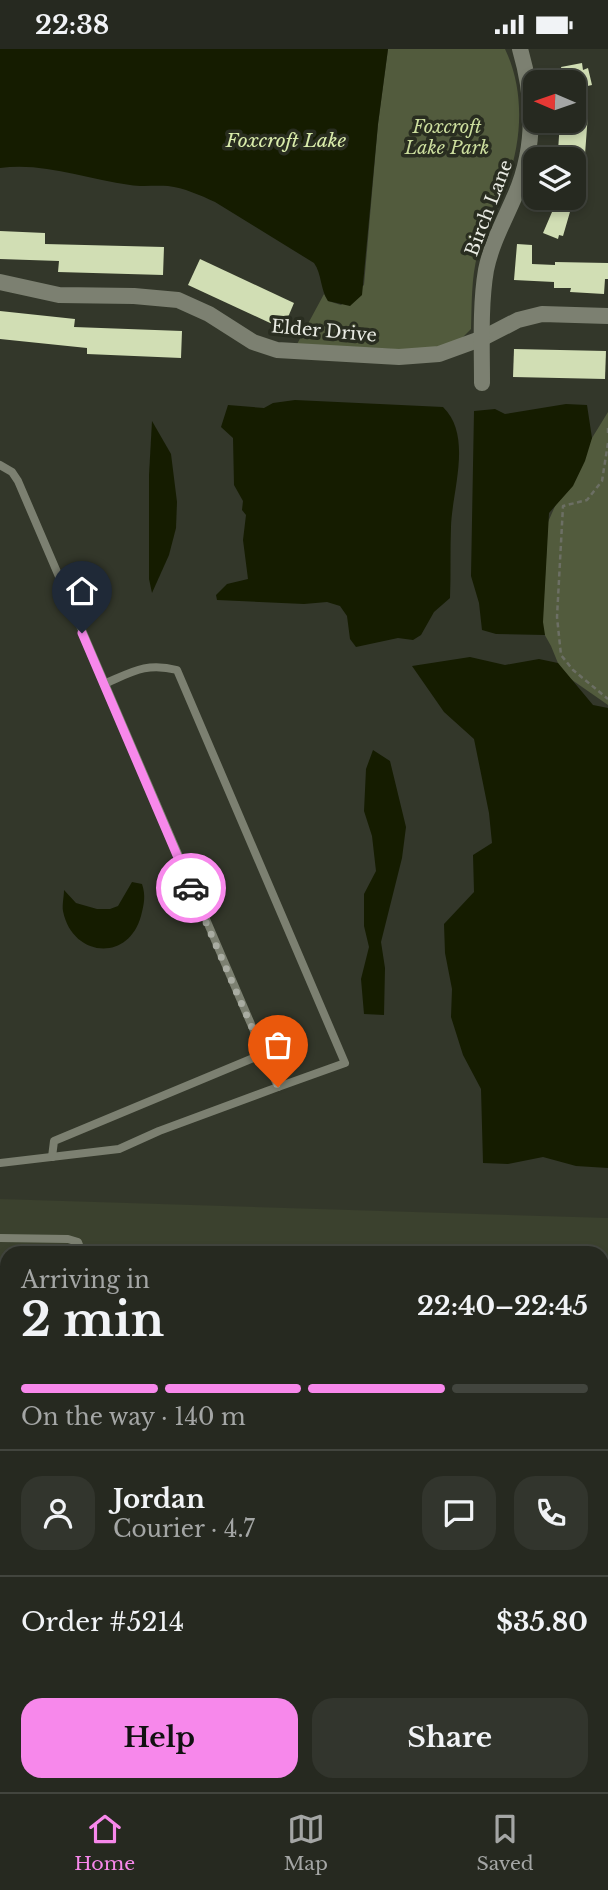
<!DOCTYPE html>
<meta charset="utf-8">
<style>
:root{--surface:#262920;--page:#32352d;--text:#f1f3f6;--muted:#a4a6a5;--line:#42453e;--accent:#f788eb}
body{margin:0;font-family:"Libre Baskerville",serif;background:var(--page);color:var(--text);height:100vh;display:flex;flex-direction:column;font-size:26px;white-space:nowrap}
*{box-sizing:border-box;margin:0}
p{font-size:23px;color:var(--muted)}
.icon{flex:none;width:38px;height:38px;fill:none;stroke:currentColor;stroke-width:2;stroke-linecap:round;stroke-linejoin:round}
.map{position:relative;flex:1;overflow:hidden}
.sheet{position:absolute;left:0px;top:1197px;width:609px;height:546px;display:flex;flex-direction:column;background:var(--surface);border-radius:21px 21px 0 0;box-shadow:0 4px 10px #0003,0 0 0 2px var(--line)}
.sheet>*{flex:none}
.needle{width:46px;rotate:272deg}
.tools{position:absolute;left:523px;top:21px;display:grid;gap:14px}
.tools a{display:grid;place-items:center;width:63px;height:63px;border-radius:14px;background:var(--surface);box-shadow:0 4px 10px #0003,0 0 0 2px var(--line);font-size:35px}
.pin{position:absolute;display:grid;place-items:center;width:60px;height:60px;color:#fff;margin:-72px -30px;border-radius:50% 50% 50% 0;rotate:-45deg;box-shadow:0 0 7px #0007}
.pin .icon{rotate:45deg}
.courier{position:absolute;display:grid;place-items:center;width:70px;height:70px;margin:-35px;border:5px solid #f788eb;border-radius:50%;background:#fff;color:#222;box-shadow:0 2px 9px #0007}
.head em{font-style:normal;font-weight:700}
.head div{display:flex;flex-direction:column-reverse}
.head{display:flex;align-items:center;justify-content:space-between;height:119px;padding:0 21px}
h1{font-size:46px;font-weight:700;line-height:52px}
.bar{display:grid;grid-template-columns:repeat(4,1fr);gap:10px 7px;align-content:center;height:84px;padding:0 21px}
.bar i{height:9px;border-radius:5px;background:var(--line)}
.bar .current{background:var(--accent)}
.bar p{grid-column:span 4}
.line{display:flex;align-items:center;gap:18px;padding:0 21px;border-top:2px solid var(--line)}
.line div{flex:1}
.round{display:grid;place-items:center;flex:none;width:74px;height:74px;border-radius:21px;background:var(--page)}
.cta{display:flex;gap:14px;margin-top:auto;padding:14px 21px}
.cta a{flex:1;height:80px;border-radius:21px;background:var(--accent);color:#111;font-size:28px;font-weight:700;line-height:80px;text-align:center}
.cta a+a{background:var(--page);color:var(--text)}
.status{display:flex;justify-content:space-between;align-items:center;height:49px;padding:0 35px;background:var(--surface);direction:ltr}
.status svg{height:19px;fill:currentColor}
.menu{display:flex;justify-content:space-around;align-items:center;height:98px;border-top:2px solid var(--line);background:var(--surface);font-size:19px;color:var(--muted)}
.menu a{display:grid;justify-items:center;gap:4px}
.menu .current{color:var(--accent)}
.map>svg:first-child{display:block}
</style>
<div class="status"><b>22:38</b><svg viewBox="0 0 49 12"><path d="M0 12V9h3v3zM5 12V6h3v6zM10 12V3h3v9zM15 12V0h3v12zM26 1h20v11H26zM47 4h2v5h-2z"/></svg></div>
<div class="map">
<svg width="608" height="1743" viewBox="0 0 608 1743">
<rect width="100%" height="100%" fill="#33372a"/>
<!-- built -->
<path fill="#3b412e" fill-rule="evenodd" d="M 0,1150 L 608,1169 L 608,1743 L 0,1743 ZM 7,1204 L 602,1204 L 602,1736 L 7,1736 Z"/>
<!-- green -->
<g fill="#525b3d">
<path d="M 388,0 L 505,0 C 526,44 522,96 504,141 C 496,161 485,179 479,200 C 471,226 472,253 471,280 L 458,293 L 425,301 L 296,297 L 324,245 L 328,252 L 341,256 L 364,236 L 378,75 Z"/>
<polygon points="608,363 608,656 562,624 551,597 542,581 548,473 568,428"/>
</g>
<!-- water -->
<g fill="#151c00">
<path d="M 0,0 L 388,0 L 378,75 L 362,246 L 350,257 L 328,252 C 320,240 322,225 314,214 L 215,153 C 200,146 184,139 168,137 C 155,136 142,138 130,136 C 86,130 44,113 0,119 Z"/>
<path d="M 295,351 L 443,358 C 473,387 452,441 451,478 C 450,502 451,525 450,549 L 434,563 L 421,586 L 413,591 L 398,589 L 356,598 L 350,590 L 347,567 L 340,557 L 327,553 L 304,555 L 217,551 L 216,546 L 227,535 L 248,530 L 243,491 L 246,466 L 242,461 L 243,452 L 234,436 L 233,389 L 221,378 L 228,356 L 264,359 L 273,354 Z"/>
<polygon points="566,355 587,356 592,389 585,412 573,437 549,464 543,573 545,586 496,585 482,581 479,554 471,527 474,362 495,360 505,365"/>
<polygon points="152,372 171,405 177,453 176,479 169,506 152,544 149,530 149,426"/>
<polygon points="470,608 505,616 539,610 558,614 593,656 608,659 608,1119 576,1117 543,1108 508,1115 483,1114 481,1040 463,1006 451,968 452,940 445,904 444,875 474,843 473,806 492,794 489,764 474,690 444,663 412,617"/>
<polygon points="373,701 390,712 406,778 402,809 381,893 385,919 384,966 364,965 361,930 369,898 364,877 364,845 376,822 372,787 364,762 366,720"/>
<path d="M 132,833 L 142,835 C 146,847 144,855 141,867 C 128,914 72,908 63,862 C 62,856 64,847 64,841 L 76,854 L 97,860 L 110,860 L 118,857 Z"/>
<polygon points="602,1239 608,1240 608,1505 602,1509"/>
</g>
<!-- building -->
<g fill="#d1deb4">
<polygon points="582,14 583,21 588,19 592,36 574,40 574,33 565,33 561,18"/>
<polygon points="574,65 588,65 584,119 574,118 574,110 568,110 569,103 558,102 560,72 574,72"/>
<polygon points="558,149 574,149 563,187 559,186 558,190 543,184"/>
<polygon points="0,182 45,184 45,195 164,198 163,226 58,223 59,212 0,210"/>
<polygon points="517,195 532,196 532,215 555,216 555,213 608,214 608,230 605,230 604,245 570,243 571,239 554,239 554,233 514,231"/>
<polygon points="200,210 294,254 283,280 188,236"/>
<polygon points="0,262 75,270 74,278 182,282 181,309 87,305 87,299 0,290"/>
<polygon points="514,300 606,302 605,330 513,328"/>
</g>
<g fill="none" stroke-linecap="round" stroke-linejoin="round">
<!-- path -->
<g stroke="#6c6f64" stroke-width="2.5" stroke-dasharray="5 3.5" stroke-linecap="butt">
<polyline points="608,379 608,386"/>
<polyline points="608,394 602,432 587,451 563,457 557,568 561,606 573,621 608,650"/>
</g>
<!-- service -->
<g stroke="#7c8071" stroke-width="8">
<polyline points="0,416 12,423 18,432 278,1038 159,1082 119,1100 0,1114"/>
<path d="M 104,635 C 132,623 146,613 177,621 L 345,1014 L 278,1038"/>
<polyline points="52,1108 54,1092 263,1005"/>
<polyline points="0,1189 68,1190 78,1193 82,1204"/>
<polyline points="0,1224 7,1225"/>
<polyline points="602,1545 608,1541"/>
<polyline points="295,1743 295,1736"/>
<polyline points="401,1743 401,1736"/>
<polyline points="569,1743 569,1736"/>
</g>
<!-- minor -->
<g stroke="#7c8071" stroke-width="16">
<polyline points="0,233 59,246 134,247 178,251 209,265 253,293 277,301 399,308 439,305 483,289 518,271 542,265 608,267"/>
<path d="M 482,334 C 482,298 480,256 486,221 C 491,196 503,174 513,151 C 536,102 535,51 520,0"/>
</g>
</g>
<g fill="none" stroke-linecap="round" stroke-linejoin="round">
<!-- done -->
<polyline stroke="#a9aca2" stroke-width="7" stroke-dasharray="0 12.6" points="191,839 278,1038"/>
<!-- route -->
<polyline stroke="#f788eb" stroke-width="9" points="82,584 191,839"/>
</g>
<g text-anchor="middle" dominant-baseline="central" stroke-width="7" stroke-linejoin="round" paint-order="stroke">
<!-- park labels -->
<g font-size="18" font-style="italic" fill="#ccde9e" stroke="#292d20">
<text x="447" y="78">Foxcroft<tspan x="447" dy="21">Lake Park</tspan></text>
</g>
<!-- street labels -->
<g font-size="18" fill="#e9ebe3" stroke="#292d20">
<text transform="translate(489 159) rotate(-69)">Birch Lane</text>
<text transform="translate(324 282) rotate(5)">Elder Drive</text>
</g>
<!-- water labels -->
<g font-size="19" font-style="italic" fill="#d9ecab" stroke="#292d20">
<text x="286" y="91">Foxcroft Lake</text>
</g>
</g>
</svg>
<div class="tools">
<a><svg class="needle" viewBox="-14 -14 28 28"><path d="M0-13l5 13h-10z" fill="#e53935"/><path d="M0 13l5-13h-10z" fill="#a4a6a5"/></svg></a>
<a><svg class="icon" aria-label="layers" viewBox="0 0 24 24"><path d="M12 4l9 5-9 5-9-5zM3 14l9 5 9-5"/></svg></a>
</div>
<div class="pin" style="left:278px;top:1038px;background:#ea580c"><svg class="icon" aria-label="bag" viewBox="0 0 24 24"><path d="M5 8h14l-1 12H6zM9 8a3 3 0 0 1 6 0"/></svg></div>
<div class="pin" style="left:82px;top:584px;background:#1f2937"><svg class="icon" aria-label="home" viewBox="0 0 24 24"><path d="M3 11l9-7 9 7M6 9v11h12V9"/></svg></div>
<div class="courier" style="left:191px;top:839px"><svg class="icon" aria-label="car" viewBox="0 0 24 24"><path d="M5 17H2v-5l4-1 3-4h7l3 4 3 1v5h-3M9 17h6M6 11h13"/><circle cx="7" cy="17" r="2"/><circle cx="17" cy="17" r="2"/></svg></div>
<section class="sheet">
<div class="head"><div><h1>2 min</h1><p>Arriving in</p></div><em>22:40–22:45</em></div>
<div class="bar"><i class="current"></i><i class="current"></i><i class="current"></i><i></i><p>On the way · 140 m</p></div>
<div class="line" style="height:126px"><a class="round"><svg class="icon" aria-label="person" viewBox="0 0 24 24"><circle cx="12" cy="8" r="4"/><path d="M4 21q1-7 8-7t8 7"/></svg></a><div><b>Jordan</b><p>Courier · 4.7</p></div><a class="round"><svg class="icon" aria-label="chat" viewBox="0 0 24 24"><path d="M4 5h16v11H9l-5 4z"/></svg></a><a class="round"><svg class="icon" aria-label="phone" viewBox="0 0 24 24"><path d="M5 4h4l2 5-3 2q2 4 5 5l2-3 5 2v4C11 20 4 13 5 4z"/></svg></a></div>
<div class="line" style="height:91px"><div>Order #5214</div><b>$35.80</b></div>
<div class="cta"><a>Help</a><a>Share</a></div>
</section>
</div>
<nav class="menu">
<a class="current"><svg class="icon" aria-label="home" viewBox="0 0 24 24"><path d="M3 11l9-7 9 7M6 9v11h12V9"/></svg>Home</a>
<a><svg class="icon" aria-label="map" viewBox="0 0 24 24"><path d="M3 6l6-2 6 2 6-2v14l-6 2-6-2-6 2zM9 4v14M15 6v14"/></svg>Map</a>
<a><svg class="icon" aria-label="saved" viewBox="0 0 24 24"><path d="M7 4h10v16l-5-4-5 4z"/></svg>Saved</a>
</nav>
